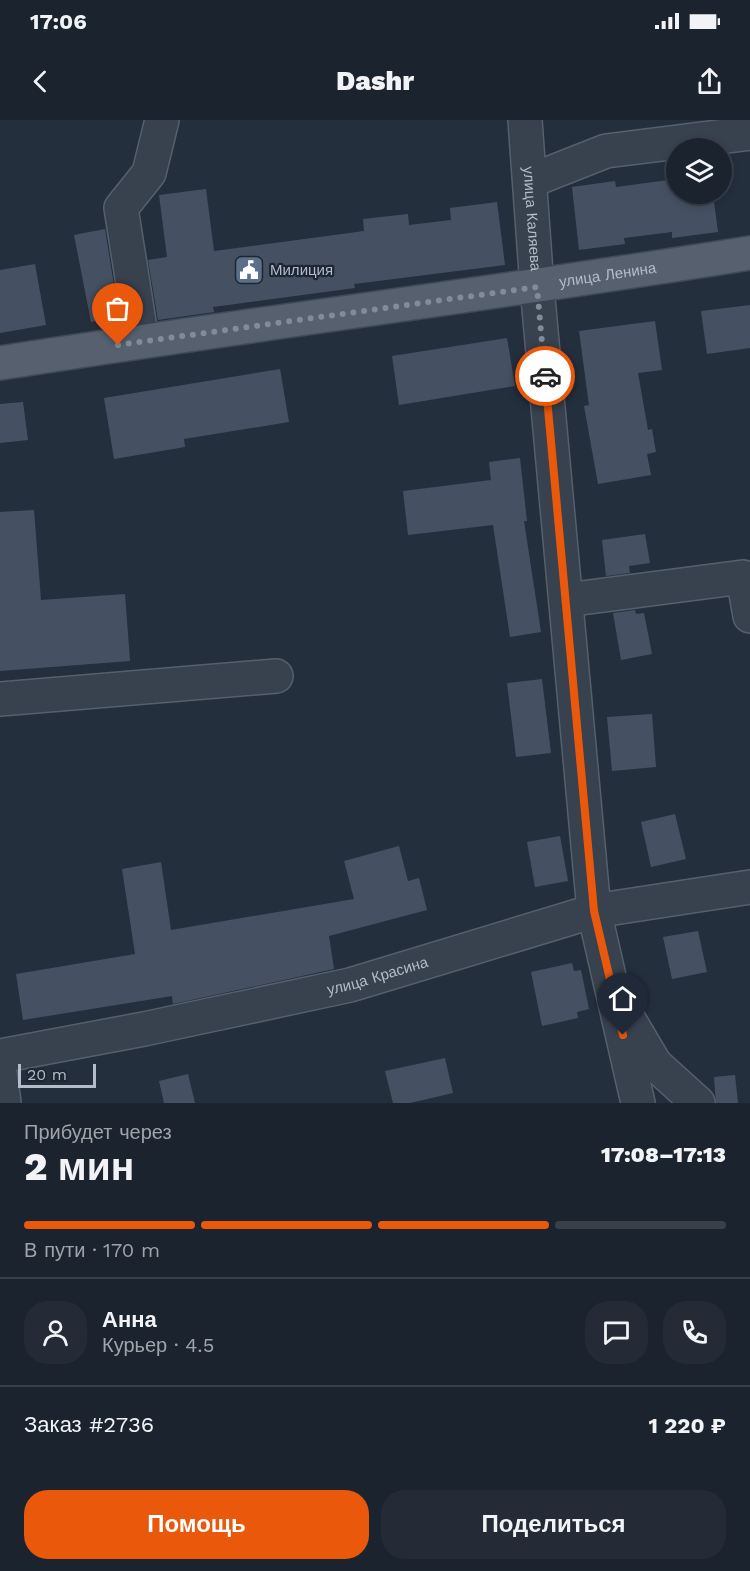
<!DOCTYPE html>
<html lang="ru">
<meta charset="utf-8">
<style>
:root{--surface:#1b232e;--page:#242b36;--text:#f1f3f6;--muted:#a0a4aa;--line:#39404a;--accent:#ea580c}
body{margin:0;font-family:"Work Sans",sans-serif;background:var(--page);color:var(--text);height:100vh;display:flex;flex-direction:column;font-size:22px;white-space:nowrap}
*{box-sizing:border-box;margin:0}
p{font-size:20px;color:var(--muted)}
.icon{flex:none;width:33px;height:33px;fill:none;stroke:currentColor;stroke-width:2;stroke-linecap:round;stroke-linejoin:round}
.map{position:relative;height:983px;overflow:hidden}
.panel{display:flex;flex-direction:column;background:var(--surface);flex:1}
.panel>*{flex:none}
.fabs{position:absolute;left:666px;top:18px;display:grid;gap:12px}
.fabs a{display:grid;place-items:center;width:66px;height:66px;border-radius:50%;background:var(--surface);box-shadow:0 3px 9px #0003,0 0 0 2px var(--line);font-size:30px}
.scale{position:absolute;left:18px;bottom:15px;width:78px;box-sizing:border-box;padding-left:6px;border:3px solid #b4bcc9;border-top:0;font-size:16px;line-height:21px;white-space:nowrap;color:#b4bcc9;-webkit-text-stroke:4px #1d2633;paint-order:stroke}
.pin{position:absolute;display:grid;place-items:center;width:51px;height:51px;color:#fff;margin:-62px -26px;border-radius:50% 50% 50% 0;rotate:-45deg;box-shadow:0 0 6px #0007}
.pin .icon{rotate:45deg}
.courier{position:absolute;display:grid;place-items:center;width:60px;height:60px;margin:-30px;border:4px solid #ea580c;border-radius:50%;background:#fff;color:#222;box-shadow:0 2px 8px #0007}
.headline em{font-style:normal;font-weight:800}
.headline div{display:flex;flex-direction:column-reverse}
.headline{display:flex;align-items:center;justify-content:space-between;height:102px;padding:0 24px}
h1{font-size:39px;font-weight:800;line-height:45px}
.bar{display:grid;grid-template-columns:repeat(4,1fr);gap:9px 6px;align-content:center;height:72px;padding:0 24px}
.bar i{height:8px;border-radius:4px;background:var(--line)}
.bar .active{background:var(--accent)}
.bar p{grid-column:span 4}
.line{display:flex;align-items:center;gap:15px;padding:0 24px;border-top:2px solid var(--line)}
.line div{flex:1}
.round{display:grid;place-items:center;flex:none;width:63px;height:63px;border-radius:24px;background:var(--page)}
.button{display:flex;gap:12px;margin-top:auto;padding:12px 24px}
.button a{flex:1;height:69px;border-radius:24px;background:var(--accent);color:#fff;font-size:24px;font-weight:800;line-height:69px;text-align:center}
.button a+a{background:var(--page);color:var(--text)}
.status{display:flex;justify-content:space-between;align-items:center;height:42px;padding:0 30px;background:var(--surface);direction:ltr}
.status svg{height:16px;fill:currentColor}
header{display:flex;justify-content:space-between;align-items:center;height:78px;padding:0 24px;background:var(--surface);font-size:27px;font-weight:800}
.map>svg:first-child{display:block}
</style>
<div class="status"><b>17:06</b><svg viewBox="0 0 49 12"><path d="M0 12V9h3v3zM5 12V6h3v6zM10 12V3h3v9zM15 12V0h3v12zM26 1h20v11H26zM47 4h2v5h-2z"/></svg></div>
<header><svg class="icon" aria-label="back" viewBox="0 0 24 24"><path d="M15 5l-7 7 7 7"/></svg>Dashr<svg class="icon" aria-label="share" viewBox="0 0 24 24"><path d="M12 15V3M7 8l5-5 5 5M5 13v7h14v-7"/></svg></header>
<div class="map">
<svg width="750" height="983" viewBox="0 0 750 983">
<rect width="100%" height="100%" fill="#242f3e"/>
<!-- building -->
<g fill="#455162">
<polygon points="676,59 676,74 713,74 718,112 672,118 672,112 624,118 625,124 579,130 572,67 615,61 616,67"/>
<polygon points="206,69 214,131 364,111 363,99 408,94 409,105 451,100 450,88 497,82 505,145 354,164 355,168 213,187 214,192 158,200 148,140 167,137 159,75"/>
<polygon points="105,109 119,197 91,202 74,115"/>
<polygon points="35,144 46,205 0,213 0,150"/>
<polygon points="750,185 750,228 707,234 701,191"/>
<polygon points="655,201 662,250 638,253 648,310 652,309 656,332 647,334 651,355 598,364 584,286 589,285 579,211"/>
<polygon points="507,218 515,266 399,285 392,236"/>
<polygon points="280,249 289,302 184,319 185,327 114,339 104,278"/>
<polygon points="23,282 28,320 0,323 0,284"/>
<polygon points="520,338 527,401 524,401 541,512 510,517 493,405 408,415 403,371 491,360 489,342"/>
<polygon points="34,390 41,480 125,474 130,541 0,551 0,392"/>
<polygon points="645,414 650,443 629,446 630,453 606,456 602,420"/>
<polygon points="635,490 636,494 644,493 652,534 621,540 613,493"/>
<polygon points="542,559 551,633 516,637 507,563"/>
<polygon points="652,594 656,647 612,651 607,597"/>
<polygon points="675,694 686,739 651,747 641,702"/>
<polygon points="560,716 568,761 535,767 527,722"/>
<polygon points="399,726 408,761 419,758 427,790 329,816 334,849 173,884 172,876 23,900 16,854 135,834 122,749 161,742 171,810 354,779 344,741"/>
<polygon points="698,811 707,852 672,859 663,817"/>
<polygon points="572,843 574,851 581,850 589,889 577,892 578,898 542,906 531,852"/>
<polygon points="445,938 453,973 410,983 393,983 385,951"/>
<polygon points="188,954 195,983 164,983 159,961"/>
<polygon points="735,955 738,983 716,983 714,957"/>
</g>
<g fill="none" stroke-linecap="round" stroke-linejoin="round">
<!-- minor casing -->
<g stroke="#565f6c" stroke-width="36">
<g id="minor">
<path id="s1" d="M 525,0 L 537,167 L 594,791 L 638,983"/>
<polyline points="530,61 606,31 750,13"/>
<polyline points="142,221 121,88 149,53 162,0"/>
<polyline points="566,480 743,457 750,496"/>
<polyline points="0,579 276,556"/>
<polyline points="629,900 655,944 698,983"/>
<path id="s2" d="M 0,936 L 144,909 L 350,865 L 594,791 L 750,767"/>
<polyline points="0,953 4,983"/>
</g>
</g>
<!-- major casing -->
<g stroke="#414a57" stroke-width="36">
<g id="major">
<path id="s3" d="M 0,243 C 250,204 500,173 750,133"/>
</g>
</g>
<!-- minor -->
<use href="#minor" stroke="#38414e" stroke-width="33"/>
<!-- major -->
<use href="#major" stroke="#56606e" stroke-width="33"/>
</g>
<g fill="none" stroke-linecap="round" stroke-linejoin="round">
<!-- done -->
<polyline stroke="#828b98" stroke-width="6" stroke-dasharray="0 10.8" points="118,225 537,167 545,256"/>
<!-- route -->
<polyline stroke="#ea580c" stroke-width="8" points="545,256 594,791 623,915"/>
</g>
<!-- icons -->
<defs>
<g id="civic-square" transform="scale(1.5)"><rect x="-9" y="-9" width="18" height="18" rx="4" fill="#5c6f8a" stroke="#1d2633"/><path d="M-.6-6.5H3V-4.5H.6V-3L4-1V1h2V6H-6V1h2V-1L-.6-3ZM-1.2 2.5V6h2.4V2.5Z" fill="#fff"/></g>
</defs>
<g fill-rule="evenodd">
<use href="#civic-square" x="249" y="150"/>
</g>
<g text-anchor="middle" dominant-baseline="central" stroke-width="4.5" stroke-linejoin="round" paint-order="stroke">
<!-- street labels -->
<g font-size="15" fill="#b4bcc9" stroke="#1d2633">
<text stroke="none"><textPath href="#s1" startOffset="99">улица Каляева</textPath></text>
<text stroke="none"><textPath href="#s3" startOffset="614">улица Ленина</textPath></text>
<text stroke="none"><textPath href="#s2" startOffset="386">улица Красина</textPath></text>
</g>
<!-- poi labels -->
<g font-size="15" fill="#b4bcc9" stroke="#1d2633" text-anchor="start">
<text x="270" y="150">Милиция</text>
</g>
</g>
</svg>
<div class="fabs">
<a><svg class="icon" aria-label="layers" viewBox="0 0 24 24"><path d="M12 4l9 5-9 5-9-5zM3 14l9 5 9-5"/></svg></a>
</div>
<div class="scale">20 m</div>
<div class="pin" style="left:118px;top:225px;background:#ea580c"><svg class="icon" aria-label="bag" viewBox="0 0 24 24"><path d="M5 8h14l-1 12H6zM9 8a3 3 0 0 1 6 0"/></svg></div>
<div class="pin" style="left:623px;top:915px;background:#1f2937"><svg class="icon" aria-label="home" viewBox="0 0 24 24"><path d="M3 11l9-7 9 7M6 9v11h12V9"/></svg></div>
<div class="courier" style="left:545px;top:256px"><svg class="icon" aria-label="car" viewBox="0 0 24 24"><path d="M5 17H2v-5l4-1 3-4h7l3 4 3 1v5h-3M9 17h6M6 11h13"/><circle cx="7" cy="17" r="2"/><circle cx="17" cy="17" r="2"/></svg></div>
</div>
<section class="panel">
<div class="headline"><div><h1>2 мин</h1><p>Прибудет через</p></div><em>17:08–17:13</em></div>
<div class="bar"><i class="active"></i><i class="active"></i><i class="active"></i><i></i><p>В пути · 170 m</p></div>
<div class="line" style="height:108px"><a class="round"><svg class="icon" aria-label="person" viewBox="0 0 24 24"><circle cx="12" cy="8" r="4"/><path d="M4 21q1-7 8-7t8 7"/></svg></a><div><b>Анна</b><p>Курьер · 4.5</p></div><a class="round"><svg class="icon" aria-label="chat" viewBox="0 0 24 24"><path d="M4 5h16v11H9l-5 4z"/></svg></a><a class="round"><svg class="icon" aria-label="phone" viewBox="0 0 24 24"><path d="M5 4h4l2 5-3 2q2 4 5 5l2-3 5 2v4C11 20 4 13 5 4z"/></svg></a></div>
<div class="line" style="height:78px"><div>Заказ #2736</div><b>1 220 ₽</b></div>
<div class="button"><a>Помощь</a><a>Поделиться</a></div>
</section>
